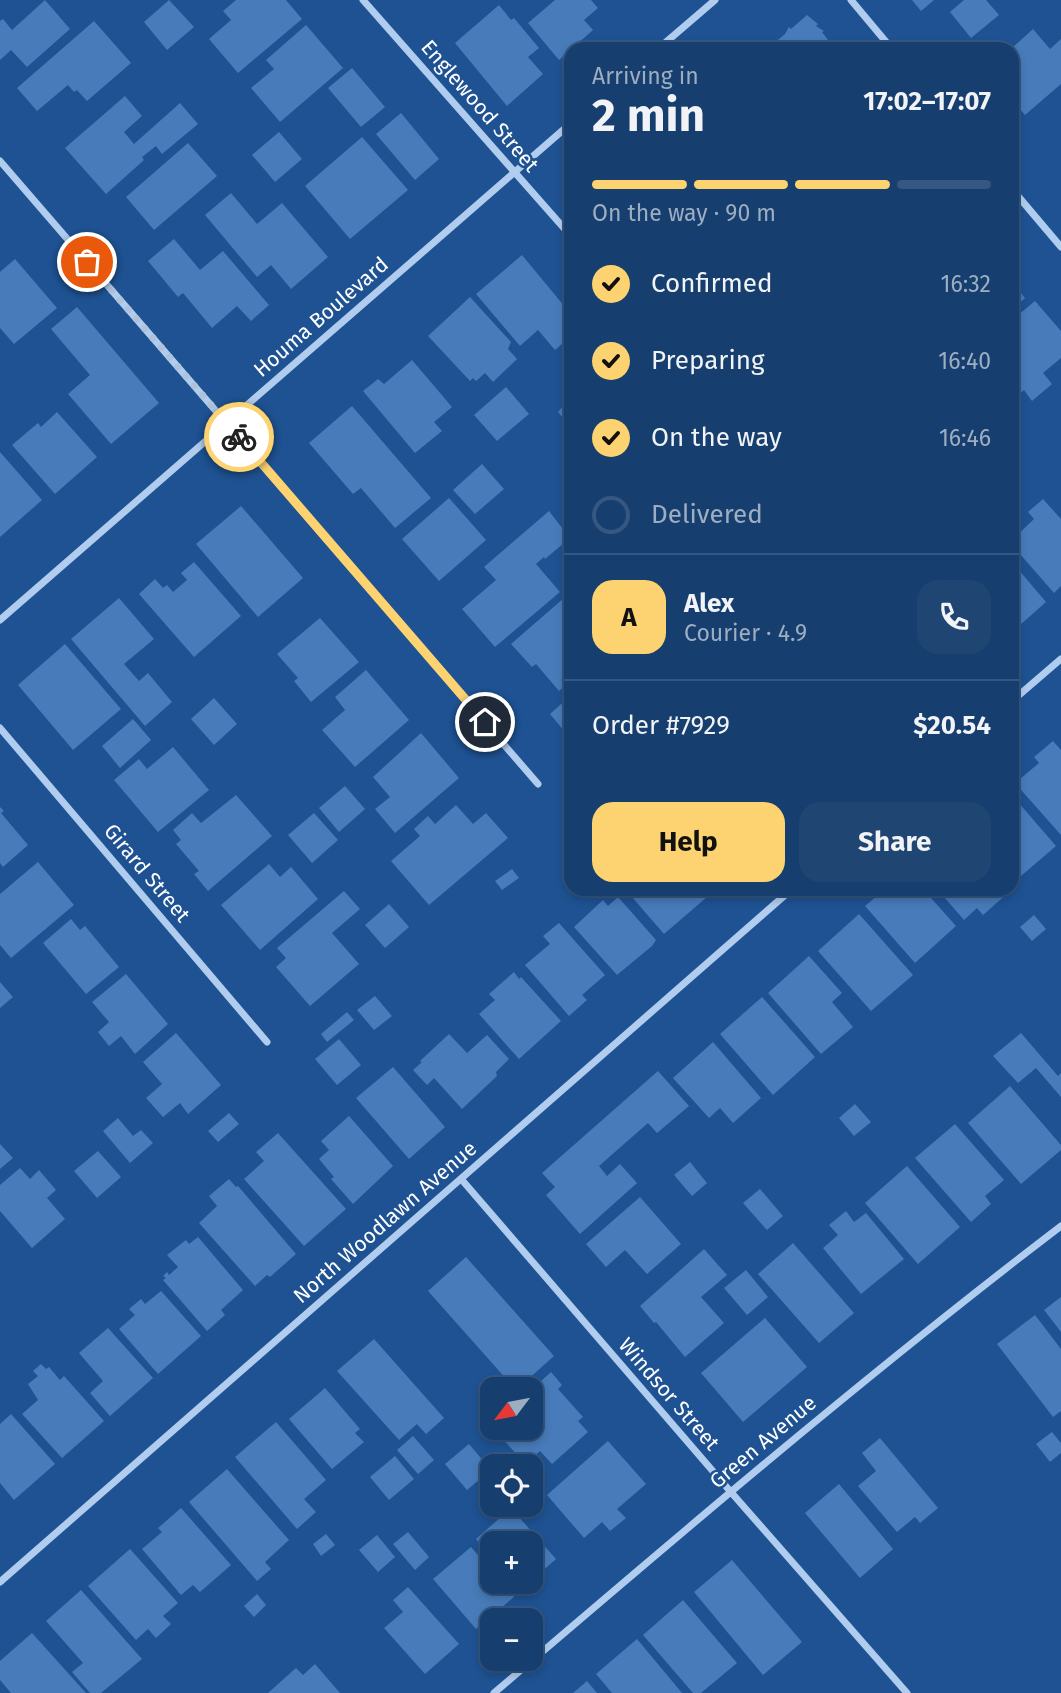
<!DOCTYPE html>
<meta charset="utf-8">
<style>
:root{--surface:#163e6e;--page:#1f4573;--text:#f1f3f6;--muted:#9eaec2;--line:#355781;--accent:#fcd370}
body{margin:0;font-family:"Fira Sans",sans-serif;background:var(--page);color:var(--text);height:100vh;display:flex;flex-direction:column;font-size:26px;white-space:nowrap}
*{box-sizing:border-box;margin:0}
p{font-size:23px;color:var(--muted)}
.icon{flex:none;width:38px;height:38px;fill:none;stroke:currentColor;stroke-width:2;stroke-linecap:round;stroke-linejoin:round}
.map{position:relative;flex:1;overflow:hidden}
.sheet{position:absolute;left:564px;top:42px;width:455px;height:854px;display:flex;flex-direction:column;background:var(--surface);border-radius:21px;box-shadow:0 4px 10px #0003,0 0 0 2px var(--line)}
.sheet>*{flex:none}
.needle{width:46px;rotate:238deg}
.fabs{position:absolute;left:480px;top:1377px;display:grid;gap:14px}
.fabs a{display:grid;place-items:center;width:63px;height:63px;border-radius:14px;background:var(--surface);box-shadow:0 4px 10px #0003,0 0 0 2px var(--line);font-size:35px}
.pin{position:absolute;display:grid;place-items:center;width:60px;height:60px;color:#fff;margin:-30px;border:4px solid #fff;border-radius:50%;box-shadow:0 2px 7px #0007}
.courier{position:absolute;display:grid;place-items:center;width:70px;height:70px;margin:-35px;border:5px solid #fcd370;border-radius:50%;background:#fff;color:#222;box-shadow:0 2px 9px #0007}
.overview em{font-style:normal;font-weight:700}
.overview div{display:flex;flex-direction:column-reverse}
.overview{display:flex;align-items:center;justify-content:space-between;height:119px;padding:0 28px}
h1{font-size:46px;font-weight:700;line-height:52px}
.bar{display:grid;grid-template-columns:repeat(4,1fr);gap:10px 7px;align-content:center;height:84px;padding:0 28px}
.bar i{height:9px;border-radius:5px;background:var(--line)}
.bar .active{background:var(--accent)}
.bar p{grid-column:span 4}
.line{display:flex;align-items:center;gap:18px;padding:0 28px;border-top:2px solid var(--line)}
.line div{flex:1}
.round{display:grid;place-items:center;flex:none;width:74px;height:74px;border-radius:21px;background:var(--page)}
ol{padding:0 28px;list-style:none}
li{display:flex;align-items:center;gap:21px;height:77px}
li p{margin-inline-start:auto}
li .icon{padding:7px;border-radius:50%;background:var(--accent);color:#111;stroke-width:4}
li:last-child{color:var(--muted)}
li i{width:38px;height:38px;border:4px solid var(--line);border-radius:50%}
.button{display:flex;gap:14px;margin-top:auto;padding:14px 28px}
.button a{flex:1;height:80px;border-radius:21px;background:var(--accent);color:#111;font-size:28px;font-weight:700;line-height:80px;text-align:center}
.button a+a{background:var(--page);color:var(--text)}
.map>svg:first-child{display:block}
</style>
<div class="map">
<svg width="1061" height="1693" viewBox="0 0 1061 1693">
<rect width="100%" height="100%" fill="#1e5292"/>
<!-- building -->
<g fill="#477bb9">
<polygon points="45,0 70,29 27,67 11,50 0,60 0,21 3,19 12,30"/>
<polygon points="169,0 194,27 167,50 144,22"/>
<polygon points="236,0 286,0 302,19 238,73 209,39 231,20 223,11"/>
<polygon points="555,0 591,0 598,8 584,20 593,30 559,60 528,23"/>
<polygon points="912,0 934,0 921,11"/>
<polygon points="964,0 986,0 999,15 971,38 950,12"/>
<polygon points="499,5 511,20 514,18 539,48 528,57 543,74 507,106 455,43"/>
<polygon points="807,15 818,24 816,26 824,31 822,32 828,40 821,47 822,49 767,49 785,34 789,27 791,29"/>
<polygon points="94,21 131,63 87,101 77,90 74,92 68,85 37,111 17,88"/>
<polygon points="306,25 343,68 280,122 251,88 274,69 266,60"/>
<polygon points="1033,29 1050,49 1061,39 1061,84 1025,115 1012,100 1012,48"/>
<polygon points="352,68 385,107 361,127 328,88"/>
<polygon points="125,96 142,116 124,132 134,144 180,103 198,124 162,154 156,146 142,157 144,160 106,194 65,148"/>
<polygon points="401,113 439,159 415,180 376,134"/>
<polygon points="279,132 302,159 275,182 252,155"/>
<polygon points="362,137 408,190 350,239 305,186"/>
<polygon points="188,143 217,176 154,230 126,197"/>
<polygon points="231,193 257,224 282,203 328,257 291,289 271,265 257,277 205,215"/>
<polygon points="174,239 200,270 223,251 269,305 251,321 237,306 212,328 183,293 178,297 148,261"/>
<polygon points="522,255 570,313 570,337 555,350 538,330 520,346 476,294"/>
<polygon points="15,259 57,308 14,344 0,328 0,272"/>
<polygon points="1012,282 1025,298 1012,310"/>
<polygon points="470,297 511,342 508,349 517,359 493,382 485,373 476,381 473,378 470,381 428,336"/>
<polygon points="1035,301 1061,331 1061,358 1043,373 1052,384 1032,401 1024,390 1012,401 1012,320"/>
<polygon points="77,307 159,403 111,444 68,394 90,375 51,329"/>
<polygon points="412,360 452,407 434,422 442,431 415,453 363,391 378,379 384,384"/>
<polygon points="506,387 529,414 497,441 474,415"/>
<polygon points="570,399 570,422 568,424 558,412"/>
<polygon points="352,406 431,498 395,528 361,488 353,494 309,443"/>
<polygon points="57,412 97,457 55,494 12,445 38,423 41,427"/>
<polygon points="0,452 42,500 0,537"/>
<polygon points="482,464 504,489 475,514 453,490"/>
<polygon points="449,498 486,540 439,581 402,539"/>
<polygon points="1043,499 1061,519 1061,586 1054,593 1012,545 1012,540 1034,519 1028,512"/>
<polygon points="241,506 303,578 258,617 196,544"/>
<polygon points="549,511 570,538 545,559 544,557 536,564 560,592 495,647 462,609 496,580 484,567"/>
<polygon points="194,562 241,616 194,657 139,594 155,579 163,588 167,585 173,592 187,580 181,573"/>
<polygon points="1012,562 1046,602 1012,632"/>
<polygon points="119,598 154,639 124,664 139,681 148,673 172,702 145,726 71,639"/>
<polygon points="564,598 570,607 570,681 559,691 536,664 532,667 511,644"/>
<polygon points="320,618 359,662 311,702 294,681 298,678 277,654"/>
<polygon points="65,644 121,709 73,750 18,685"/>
<polygon points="366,670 409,720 355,767 322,730 345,710 335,697"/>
<polygon points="570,696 570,738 550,714"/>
<polygon points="214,698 237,724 214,745 191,719"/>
<polygon points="133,719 151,740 120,768 102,746"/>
<polygon points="421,733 459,778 395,833 375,809 390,797 373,777"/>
<polygon points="1053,741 1061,750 1061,835 1015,783 1039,763 1034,757"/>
<polygon points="173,747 209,790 158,832 114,780 139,759 147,769"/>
<polygon points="345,786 365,809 339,832 319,808"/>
<polygon points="236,795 272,836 208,891 194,874 199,871 176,844 181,840 173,830 192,813 201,823"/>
<polygon points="1012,795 1056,846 1014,882 1012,879"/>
<polygon points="456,805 473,824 486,813 508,838 429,905 391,861 420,836 414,829 428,816 435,824"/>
<polygon points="0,807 4,811 1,813 28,845 3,867 0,863"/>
<polygon points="314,813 338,840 312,863 288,835"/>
<polygon points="38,862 74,905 11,958 0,945 0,894"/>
<polygon points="269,864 280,877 291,867 318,899 260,950 221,905"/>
<polygon points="512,869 519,878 502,890 495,881"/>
<polygon points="625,889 700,889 707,897 664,934"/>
<polygon points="885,889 923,889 956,926 915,963 865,906"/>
<polygon points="937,889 1006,889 1009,892 983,915 977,908 964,920"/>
<polygon points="344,891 360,909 332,933 359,964 310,1006 276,967 286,958 277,948"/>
<polygon points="618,897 656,940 652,946 617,975 574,927 603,900 608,906"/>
<polygon points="389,904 409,927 385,948 365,925"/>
<polygon points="859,914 913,975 871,1011 818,951"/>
<polygon points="1034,915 1046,929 1032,941 1020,927"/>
<polygon points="71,919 80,930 85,926 119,967 86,994 43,943"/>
<polygon points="559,923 605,975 582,995 587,1000 569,1016 525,965 550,944 543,936"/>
<polygon points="809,956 842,993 832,1002 853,1027 821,1054 768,993"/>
<polygon points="514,972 519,979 521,977 561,1021 519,1059 479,1014 495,1000 489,994"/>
<polygon points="126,974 168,1024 135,1054 121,1036 109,1046 98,1032 109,1022 92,1002"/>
<polygon points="0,982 13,997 0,1008"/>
<polygon points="375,996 392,1016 374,1030 357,1010"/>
<polygon points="762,997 815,1057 773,1095 720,1034"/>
<polygon points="347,1012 354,1020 327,1042 321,1034"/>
<polygon points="176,1033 221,1085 188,1114 180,1103 163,1117 146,1098 162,1084 143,1062"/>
<polygon points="1021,1033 1058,1076 1061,1073 1061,1097 1036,1068 1018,1083 993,1056"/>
<polygon points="449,1034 467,1053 487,1035 509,1059 496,1072 497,1076 462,1109 434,1078 427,1085 413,1070 422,1062 420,1061"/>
<polygon points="339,1039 361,1065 337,1085 315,1059"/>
<polygon points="713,1042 761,1098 733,1123 720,1108 709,1118 673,1078"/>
<polygon points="393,1067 445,1127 409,1159 356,1098"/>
<polygon points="658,1071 689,1106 657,1133 648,1123 599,1166 607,1176 620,1164 637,1183 580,1234 546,1195 555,1187 542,1173"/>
<polygon points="1010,1086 1061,1145 1061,1150 1021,1184 968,1123"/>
<polygon points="855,1104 871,1122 854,1136 839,1118"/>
<polygon points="229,1113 239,1124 218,1142 208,1131"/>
<polygon points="349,1116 393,1166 353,1204 331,1179 334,1177 319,1159 329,1150 321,1141"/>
<polygon points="118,1118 133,1136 141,1130 153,1143 130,1163 103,1131"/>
<polygon points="955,1124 1004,1180 985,1196 991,1204 971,1222 915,1158"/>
<polygon points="278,1133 346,1209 304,1246 244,1179 264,1161 256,1152"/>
<polygon points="0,1144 13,1158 0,1169"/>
<polygon points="98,1151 121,1177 97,1198 74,1171"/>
<polygon points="690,1162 707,1183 692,1196 674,1175"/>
<polygon points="907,1166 960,1227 918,1264 865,1203"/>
<polygon points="20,1168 30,1179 39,1170 56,1190 47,1198 65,1219 32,1248 0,1211 0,1185"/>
<polygon points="229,1179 236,1187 238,1186 296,1254 270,1277 267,1275 255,1286 199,1223 217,1206 209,1196"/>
<polygon points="760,1189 783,1216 767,1230 743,1203"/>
<polygon points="640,1197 681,1244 647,1274 625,1250 606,1267 586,1244"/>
<polygon points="846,1211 854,1222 866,1213 904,1259 861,1294 823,1248 838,1235 829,1225"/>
<polygon points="198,1237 243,1290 221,1310 225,1315 207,1331 163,1280 166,1278 163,1276 167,1272 169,1275 178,1267 167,1255 186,1240 189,1244"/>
<polygon points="793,1243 854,1313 819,1343 758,1274"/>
<polygon points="704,1249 727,1275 701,1297 724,1323 685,1357 656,1322 654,1323 640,1306"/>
<polygon points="466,1257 554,1356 516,1390 428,1291"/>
<polygon points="746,1270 768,1297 747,1315 724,1288"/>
<polygon points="161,1291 201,1336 158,1374 119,1329 135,1315 129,1309 141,1299 145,1304"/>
<polygon points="1061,1297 1061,1332 1044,1310"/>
<polygon points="1035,1315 1061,1349 1061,1411 1053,1417 997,1344"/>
<polygon points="765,1318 807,1367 743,1422 701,1373"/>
<polygon points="108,1328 153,1378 110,1416 90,1393 103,1381 79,1353"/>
<polygon points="374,1339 444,1418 426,1434 417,1424 399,1440 337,1371"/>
<polygon points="41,1364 46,1369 49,1367 60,1380 64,1376 104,1421 62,1458 22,1414 38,1400 28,1384 38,1376 33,1371"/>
<polygon points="551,1372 562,1385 558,1389 583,1417 578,1421 588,1432 552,1464 540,1451 526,1464 492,1428 530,1428 530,1391"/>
<polygon points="325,1388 360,1429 355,1433 364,1442 332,1469 289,1419"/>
<polygon points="11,1414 55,1464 14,1500 0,1483 0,1424"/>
<polygon points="276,1422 326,1480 304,1499 316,1512 297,1529 235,1457"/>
<polygon points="1052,1432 1061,1443 1061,1453 1050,1462 1036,1444"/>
<polygon points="413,1436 434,1460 418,1474 397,1450"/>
<polygon points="880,1438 938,1508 920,1523 915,1517 897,1532 858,1486 876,1471 862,1453"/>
<polygon points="608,1441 646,1484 617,1509 626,1518 610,1531 602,1522 584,1538 547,1495"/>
<polygon points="469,1444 491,1470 467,1490 445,1464"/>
<polygon points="395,1456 414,1479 389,1500 370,1477"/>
<polygon points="227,1469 289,1540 265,1562 271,1569 257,1581 189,1502"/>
<polygon points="839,1484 893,1549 860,1578 805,1513"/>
<polygon points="181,1508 231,1565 200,1592 193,1585 181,1595 142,1549 162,1532 158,1528"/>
<polygon points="511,1508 556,1559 530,1582 530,1544 492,1544 492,1557 476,1539"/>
<polygon points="408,1532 429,1557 415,1570 393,1544"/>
<polygon points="326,1534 335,1545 321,1556 313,1544"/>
<polygon points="377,1535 395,1557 378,1572 359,1550"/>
<polygon points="471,1547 492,1571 492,1582 501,1582 514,1597 476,1629 433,1579"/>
<polygon points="130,1549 178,1603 163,1616 171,1624 156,1638 148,1629 136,1640 88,1586"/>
<polygon points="732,1560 802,1642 763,1675 694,1592"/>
<polygon points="408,1587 459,1644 425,1674 384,1628 403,1612 393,1600"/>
<polygon points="81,1590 142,1659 101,1693 90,1693 72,1672 83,1663 46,1621"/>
<polygon points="257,1594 266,1605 254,1617 244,1606"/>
<polygon points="683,1600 737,1663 701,1693 693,1693 643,1635"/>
<polygon points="32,1633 86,1693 11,1693 0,1680 0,1661"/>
<polygon points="637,1639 682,1693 612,1693 596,1674"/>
<polygon points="315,1664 340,1693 268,1693 296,1668 303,1675"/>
<polygon points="587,1681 597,1693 573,1693"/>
</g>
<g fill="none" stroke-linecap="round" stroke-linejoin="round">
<!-- minor -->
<g stroke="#b0ccee" stroke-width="7">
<polyline points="363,0 570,235"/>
<polyline points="851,0 892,49"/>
<polyline points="658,49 715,0"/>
<polyline points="0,161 538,784"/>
<polyline points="1012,189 1061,247"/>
<polyline points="0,620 570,124"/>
<polyline points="1012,701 1061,659"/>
<polyline points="0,728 267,1042"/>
<polyline points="462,1180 730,1491 907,1693"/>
<polyline points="0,1582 792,889"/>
<path d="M 494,1693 C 680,1534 866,1375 1061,1226"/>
</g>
</g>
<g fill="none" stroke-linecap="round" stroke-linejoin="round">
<!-- done -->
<polyline stroke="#b0c2d9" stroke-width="7" stroke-dasharray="0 12.6" points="87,262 239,437"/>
<!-- route -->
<polyline stroke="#fcd370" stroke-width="9" points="239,437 485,722"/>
</g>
<g text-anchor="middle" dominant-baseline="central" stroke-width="5" stroke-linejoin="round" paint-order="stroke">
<!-- street labels -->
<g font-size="21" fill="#fff" stroke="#1e5292">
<text transform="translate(480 106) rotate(49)">Englewood Street</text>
<text transform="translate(321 317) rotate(-41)">Houma Boulevard</text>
<text transform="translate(147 873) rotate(50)">Girard Street</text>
<text transform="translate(385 1222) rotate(-41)">North Woodlawn Avenue</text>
<text transform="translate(669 1394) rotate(49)">Windsor Street</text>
<text transform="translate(763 1442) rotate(-40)">Green Avenue</text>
</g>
</g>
</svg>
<div class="fabs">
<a><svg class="needle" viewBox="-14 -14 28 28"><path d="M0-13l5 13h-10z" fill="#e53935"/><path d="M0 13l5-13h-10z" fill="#9eaec2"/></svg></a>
<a><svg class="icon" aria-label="locate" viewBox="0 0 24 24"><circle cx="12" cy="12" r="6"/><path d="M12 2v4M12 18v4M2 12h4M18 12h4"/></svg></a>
<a>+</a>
<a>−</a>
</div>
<div class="pin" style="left:87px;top:262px;background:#ea580c"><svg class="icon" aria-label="bag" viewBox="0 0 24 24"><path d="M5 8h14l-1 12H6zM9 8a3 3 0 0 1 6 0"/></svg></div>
<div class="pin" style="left:485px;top:722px;background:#1f2937"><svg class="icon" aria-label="home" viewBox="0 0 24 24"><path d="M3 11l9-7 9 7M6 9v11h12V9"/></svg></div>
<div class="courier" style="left:239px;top:437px"><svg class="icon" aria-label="bike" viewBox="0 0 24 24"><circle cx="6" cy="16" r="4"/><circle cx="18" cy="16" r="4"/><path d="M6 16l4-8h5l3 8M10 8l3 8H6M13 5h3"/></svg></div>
<section class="sheet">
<div class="overview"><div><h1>2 min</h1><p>Arriving in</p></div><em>17:02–17:07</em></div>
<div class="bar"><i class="active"></i><i class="active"></i><i class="active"></i><i></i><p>On the way · 90 m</p></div>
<ol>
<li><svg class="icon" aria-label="check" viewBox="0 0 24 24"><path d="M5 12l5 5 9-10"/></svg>Confirmed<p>16:32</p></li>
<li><svg class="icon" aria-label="check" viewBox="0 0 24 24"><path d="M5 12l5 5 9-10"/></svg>Preparing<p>16:40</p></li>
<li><svg class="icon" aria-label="check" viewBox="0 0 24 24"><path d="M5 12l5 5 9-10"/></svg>On the way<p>16:46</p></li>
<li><i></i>Delivered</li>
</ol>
<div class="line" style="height:126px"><b class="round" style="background:var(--accent);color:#111">A</b><div><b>Alex</b><p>Courier · 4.9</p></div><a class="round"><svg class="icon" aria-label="phone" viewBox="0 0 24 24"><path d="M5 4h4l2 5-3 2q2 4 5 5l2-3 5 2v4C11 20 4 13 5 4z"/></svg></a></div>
<div class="line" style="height:91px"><div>Order #7929</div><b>$20.54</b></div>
<div class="button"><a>Help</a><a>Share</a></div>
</section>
</div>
